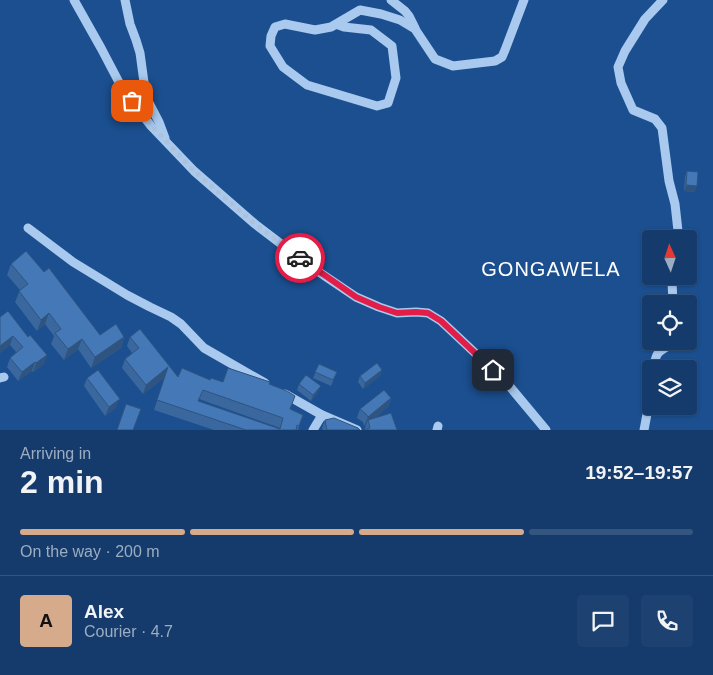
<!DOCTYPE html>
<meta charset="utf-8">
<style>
:root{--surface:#143b6b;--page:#1d4271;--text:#f1f3f6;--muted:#9dadc1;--line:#33557e;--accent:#d6ab8b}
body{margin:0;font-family:Helvetica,sans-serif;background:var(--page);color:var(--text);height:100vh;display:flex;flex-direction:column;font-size:19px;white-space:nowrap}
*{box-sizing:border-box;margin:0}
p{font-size:16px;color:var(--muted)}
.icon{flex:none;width:28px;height:28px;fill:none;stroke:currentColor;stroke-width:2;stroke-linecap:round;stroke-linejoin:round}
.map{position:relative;height:430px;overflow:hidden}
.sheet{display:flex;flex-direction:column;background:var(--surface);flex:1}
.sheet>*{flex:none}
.needle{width:32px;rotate:357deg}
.controls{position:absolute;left:642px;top:230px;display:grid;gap:10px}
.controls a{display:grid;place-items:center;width:55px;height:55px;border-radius:5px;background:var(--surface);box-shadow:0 1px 4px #0004,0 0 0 1px var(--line);font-size:25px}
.pin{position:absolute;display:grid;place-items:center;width:42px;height:42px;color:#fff;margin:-21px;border-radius:10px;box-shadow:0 2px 8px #0006}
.courier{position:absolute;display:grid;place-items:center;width:50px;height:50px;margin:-25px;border:4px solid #e11d48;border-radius:50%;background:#fff;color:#222;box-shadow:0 1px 6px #0007}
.overview em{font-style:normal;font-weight:600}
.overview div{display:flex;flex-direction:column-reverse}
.overview{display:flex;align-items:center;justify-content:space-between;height:85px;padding:0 20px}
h1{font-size:32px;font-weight:600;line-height:38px}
.bar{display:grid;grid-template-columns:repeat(4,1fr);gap:8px 5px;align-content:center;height:60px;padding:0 20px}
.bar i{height:6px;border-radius:4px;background:var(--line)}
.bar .active{background:var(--accent)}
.bar p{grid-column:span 4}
.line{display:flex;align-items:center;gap:12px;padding:0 20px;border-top:1px solid var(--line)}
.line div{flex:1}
.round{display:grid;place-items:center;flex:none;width:52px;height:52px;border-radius:5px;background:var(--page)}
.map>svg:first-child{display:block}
</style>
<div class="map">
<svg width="713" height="430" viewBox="0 0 713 430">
<rect width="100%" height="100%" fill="#1b4f8f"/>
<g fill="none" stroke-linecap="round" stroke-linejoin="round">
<!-- minor -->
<g stroke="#a9c9ee" stroke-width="9">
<polyline points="74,0 101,48 122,88 151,126 194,171 255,224 310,266 356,297 379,307 397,313 416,312 428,313 441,321 506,382 546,430"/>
<polyline points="125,0 130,24 136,40 140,53 146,97 159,122 165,138"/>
<polyline points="391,0 405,11 409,16 415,28"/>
<polyline points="663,0 645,19 625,51 618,67 621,83 633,110 655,119 662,128 669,181 675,204 678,231 678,239"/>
<polyline points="336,24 344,27 371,30 392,46 396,78 388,103 377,106 307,85 283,67 270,46 271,36 275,27 285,24 315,30 331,27 360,10 381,14 400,20 415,29 435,59 453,66 495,61 502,57 505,50 524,0"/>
<polyline points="28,228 73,262 127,295 150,307 171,317 181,324 204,348 265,383"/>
<polyline points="673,304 672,281 674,276"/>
<path d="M 654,369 C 655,354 657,352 670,345 L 671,341"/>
<polyline points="0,378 4,377"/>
<polyline points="285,394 322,415 357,430"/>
<polyline points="313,430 322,415"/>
<polyline points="437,430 438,426"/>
<polyline points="644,430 647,414 646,386 651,374"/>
</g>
</g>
<!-- wall -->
<g fill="#3a679d" fill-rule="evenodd">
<polygon points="687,171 695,192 684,191 685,177"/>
<polygon points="11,264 44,272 100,335 124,337 121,348 91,368 78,349 64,360 51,344 54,336 45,324 37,331 15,302 20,290 7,275"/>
<polygon points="0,317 44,364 33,372 32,371 18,381 7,367 10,358 16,352 10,345 0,353"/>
<path d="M 130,337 L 178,377 L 223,382 L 269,384 L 290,410 L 303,415 L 298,430 L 214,430 L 154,410 L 165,377 L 143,394 L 122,368 L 125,359 L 132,353 L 127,346 ZM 199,399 L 280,428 L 279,429 L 198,401 Z"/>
<polygon points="319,364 337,372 331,386 313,378"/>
<polygon points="382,370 380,376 363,389 358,382 360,376"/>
<polygon points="87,378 116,408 105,416 84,386"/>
<polygon points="299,384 318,392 311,401 297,390"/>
<polygon points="391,398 388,407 375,418 397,430 365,429 365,428 366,425 364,426 363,422 357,418 360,409"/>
<polygon points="325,420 360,430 323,430 322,428"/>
</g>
<!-- shaded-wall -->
<g fill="#305480">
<polygon points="686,185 697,186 695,192 684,191"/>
<polygon points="49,313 45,324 37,331 41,320"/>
<polygon points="13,336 10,345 0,353 0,346"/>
<polygon points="124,337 121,348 91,368 95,357"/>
<polygon points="82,339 78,349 64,360 68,349"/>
<polygon points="47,355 44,364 33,372 36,363"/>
<polygon points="35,362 32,371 18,381 22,372"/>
<polygon points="168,367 165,377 143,394 146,385"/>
<polygon points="382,370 380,376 363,389 365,383"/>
<polygon points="321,386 318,392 311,401 313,395"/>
<polygon points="391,398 388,407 369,423 368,420 366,425 364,426 368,417"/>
<polygon points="120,399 116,408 105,416 109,407"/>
</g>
<!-- building -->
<g fill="#4478b7" stroke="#305480" fill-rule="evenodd">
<polygon points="687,171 698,172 697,186 686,185"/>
<polygon points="26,251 44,272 49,268 100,335 116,324 124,337 95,357 82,339 68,349 55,333 61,329 49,313 41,320 19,291 28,284 11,264"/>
<polygon points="8,311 28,337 30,335 47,355 36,363 35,362 22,372 10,358 23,347 13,336 0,346 0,317"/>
<path d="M 140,329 L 178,377 L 182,368 L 210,380 L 211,378 L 223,382 L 228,368 L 270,382 L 269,384 L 287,391 L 295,396 L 290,409 L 303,415 L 299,426 L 297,425 L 296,430 L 246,430 L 157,400 L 168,367 L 146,385 L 125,359 L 139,348 L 130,337 ZM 203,390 L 283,418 L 280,429 L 198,401 Z"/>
<polygon points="377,363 382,370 365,383 360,376"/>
<polygon points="319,364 337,372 333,380 315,372"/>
<polygon points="98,370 120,399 109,407 87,378"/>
<polygon points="306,375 321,386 313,395 299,384"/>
<polygon points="384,390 391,398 368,417 366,414 360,409"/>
<polygon points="126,404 141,409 133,430 117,430"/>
<polygon points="391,413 397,430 363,430 370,428 368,420"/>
<polygon points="334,418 358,428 360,430 327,430 325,420"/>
</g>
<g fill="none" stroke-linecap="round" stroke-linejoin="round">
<!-- done -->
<polyline stroke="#afc1d8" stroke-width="5" stroke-dasharray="0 9" points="132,101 152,126 194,171 255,224 300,258"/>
<!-- route -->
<polyline stroke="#e11d48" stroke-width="6" points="300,258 356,297 379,307 397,313 416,312 428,313 441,321 493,370"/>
</g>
<g text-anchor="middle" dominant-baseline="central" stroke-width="5" stroke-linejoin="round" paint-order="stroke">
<!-- quarter labels -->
<g font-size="20" letter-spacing="1" fill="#fff" stroke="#1b4f8f">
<text x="551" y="269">GONGAWELA</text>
</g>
</g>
</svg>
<div class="controls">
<a><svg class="needle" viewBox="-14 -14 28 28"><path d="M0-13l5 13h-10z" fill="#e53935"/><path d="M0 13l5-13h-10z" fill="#9dadc1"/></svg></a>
<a><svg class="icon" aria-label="locate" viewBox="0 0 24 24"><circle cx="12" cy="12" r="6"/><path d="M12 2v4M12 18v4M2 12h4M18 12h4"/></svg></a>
<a><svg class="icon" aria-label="layers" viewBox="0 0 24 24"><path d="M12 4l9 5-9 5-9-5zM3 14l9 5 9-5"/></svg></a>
</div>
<div class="pin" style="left:132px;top:101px;background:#ea580c"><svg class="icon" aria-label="bag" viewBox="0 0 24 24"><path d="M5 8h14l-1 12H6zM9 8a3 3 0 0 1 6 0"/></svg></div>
<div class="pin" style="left:493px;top:370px;background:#1f2937"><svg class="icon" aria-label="home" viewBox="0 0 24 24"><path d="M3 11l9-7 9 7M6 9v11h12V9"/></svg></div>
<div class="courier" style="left:300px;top:258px"><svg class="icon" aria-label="car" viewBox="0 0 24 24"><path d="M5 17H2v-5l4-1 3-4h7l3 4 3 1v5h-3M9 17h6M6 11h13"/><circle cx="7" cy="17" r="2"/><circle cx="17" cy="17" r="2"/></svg></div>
</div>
<section class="sheet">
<div class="overview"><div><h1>2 min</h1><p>Arriving in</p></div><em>19:52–19:57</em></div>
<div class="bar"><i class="active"></i><i class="active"></i><i class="active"></i><i></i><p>On the way · 200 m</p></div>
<div class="line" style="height:90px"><b class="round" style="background:var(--accent);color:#111">A</b><div><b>Alex</b><p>Courier · 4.7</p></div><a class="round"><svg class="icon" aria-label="chat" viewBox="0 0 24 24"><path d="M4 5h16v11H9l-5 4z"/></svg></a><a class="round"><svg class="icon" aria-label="phone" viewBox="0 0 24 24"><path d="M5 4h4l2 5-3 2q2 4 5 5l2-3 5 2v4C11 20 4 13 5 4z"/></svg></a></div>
</section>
